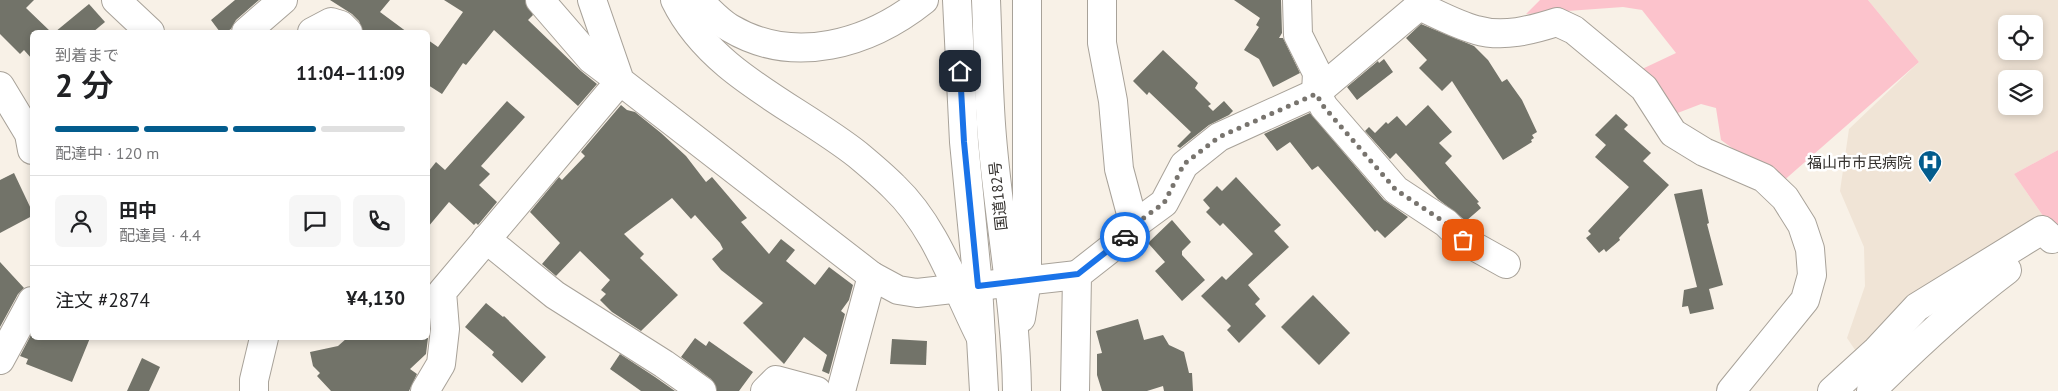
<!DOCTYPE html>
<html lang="ja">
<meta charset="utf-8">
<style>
:root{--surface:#fff;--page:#f6f6f6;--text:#202124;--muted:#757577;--line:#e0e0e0;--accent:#035c8d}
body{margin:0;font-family:"PT Sans","Noto Sans JP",sans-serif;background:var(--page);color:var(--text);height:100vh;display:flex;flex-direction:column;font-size:19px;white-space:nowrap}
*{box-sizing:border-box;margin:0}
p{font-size:16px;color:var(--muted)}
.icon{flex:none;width:28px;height:28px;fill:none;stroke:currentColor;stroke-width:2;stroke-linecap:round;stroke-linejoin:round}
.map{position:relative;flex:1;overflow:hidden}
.side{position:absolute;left:30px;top:30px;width:400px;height:310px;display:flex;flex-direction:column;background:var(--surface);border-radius:8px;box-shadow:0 2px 8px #0003}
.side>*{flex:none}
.controls{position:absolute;left:1998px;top:15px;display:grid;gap:10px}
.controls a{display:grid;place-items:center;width:45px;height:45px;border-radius:8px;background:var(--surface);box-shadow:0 2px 8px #0003;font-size:25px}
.pin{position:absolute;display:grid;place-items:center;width:42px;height:42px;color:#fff;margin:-21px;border-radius:10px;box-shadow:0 2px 8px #0006}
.courier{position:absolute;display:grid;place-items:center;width:50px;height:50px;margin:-25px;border:4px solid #1a73e8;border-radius:50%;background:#fff;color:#222;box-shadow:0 1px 6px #0007}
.head em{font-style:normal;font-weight:600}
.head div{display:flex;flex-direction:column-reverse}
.head{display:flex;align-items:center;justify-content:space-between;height:85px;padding:0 25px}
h1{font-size:32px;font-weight:600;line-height:38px}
.bar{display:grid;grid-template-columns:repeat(4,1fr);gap:8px 5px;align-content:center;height:60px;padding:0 25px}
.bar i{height:6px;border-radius:4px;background:var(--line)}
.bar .on{background:var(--accent)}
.bar p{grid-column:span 4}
.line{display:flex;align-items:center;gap:12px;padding:0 25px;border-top:1px solid var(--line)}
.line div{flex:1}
.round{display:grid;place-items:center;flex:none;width:52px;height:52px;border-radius:8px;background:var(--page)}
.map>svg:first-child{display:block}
</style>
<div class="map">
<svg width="2058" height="391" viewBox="0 0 2058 391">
<rect width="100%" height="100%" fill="#f8f1e7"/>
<!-- built -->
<path fill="#f0e4d6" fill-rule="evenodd" d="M 1868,0 L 2058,0 L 2058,150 L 2014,174 L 2050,226 L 1868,369 L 1847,338 L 1865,286 L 1864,247 L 1840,191 L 1849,129 L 1919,62 ZM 2006,24 L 2034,24 L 2034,51 L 2006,51 ZM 2006,79 L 2034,79 L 2034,106 L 2006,106 Z"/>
<!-- green -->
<g fill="#fcc3cc">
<polygon points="1540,0 1868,0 1919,62 1781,183 1721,140 1716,108 1701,104 1675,114 1640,70 1676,53 1642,10 1623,7 1526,14"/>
<polygon points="2058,150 2058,224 2050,226 2014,174"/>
</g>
<!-- building -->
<g fill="#727369">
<polygon points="0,0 34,0 26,8 51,32 32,32 32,59 24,50 20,54 0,34"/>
<polygon points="235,0 259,0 236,20 231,29 226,32 220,32 211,20"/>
<polygon points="330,0 390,0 380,12 407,32 363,32 359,21 352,14"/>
<polygon points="444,0 525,0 533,15 528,20 581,71 597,84 578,106 494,30 466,65 463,63 442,94 428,85 428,40 438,47 463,12"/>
<polygon points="1234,0 1281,0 1282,33 1279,38 1283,38 1300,73 1273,87 1259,59 1244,50 1259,27 1256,25 1260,18"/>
<polygon points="89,4 105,22 93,32 55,32"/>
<polygon points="1421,24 1474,46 1488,60 1502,82 1507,79 1522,100 1537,132 1532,135 1534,138 1531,140 1532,142 1503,160 1452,81 1442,91 1419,68 1427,60 1406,38"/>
<polygon points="1163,50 1198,83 1195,88 1211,104 1208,106 1213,111 1224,101 1233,111 1229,115 1209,125 1180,148 1177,146 1191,132 1149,92 1147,95 1133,81"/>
<polygon points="1384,59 1393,72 1357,100 1347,87 1378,61 1379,63"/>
<polygon points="507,101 525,117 481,166 490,174 479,185 497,202 478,225 476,223 474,225 449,202 428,227 428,172 436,162 445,170"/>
<polygon points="621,105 627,110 635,112 661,133 686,156 706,182 712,177 747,218 741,222 769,254 781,239 795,250 786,261 815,285 829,267 853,285 849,300 841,311 845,314 829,374 822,371 827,355 804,337 784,364 743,323 763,303 721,270 712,259 723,249 720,243 695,215 691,219 672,198 624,234 644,254 640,258 678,295 641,331 612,312 600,300 606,294 601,290 610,280 580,251 556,276 542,264 560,243 530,212 559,177 562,180 585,156 581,152"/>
<polygon points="1428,105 1452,132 1439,143 1452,156 1445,163 1479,202 1477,203 1481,208 1466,221 1438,199 1396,153 1390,159 1365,131 1369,127 1375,133 1386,122 1388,124 1397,116 1406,126"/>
<polygon points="1310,113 1384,200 1408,217 1385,238 1377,230 1375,232 1318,166 1312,170 1290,142 1277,151 1264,134"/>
<polygon points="1616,114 1628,125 1624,129 1651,153 1643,161 1669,185 1619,238 1620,240 1606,252 1604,249 1599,253 1586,238 1591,234 1588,231 1629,187 1595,157 1606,145 1595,135"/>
<polygon points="14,173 32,211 32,216 0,233 0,180"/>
<polygon points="1236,177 1281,225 1274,231 1289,247 1248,285 1260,299 1255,304 1266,316 1239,343 1227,330 1231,326 1201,296 1222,276 1226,280 1253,254 1223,223 1220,226 1206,212 1210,208 1203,200 1217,186 1222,191"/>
<polygon points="1702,189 1709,223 1707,224 1723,285 1709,289 1714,309 1690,314 1688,306 1682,307 1684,290 1697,287 1674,194"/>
<polygon points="1172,220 1191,242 1182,251 1182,255 1205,280 1182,301 1155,271 1165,262 1148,243"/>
<polygon points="0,262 24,288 18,294 0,327"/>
<polygon points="1313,295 1350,333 1319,365 1281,327"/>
<polygon points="486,303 503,317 504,316 546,357 522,383 492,355 494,352 465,327"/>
<polygon points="1138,319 1144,340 1163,335 1169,345 1184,352 1189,373 1192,373 1193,391 1164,391 1163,386 1147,391 1102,391 1097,375 1097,354 1102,353 1096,331"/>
<polygon points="32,333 32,338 90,338 72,382 26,364 28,359 20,356"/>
<polygon points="347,338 428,338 426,354 410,369 417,374 409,391 331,391 317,376 320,373 313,366 310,352 338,346"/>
<polygon points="695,338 706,346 709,341 753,372 739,391 717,391 711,379 681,357"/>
<polygon points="892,339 927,341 926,365 890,364"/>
<polygon points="620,354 655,377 675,391 641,391 610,369"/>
<polygon points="142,358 160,367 149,391 127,391"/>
</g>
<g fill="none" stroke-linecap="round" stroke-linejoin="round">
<!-- minor casing -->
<g stroke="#a8a299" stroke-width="30">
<g id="minor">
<polyline points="116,0 150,32"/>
<polyline points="592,0 620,81 872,276 898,290 917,293 1077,275"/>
<polyline points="1297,0 1298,35 1317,73 1316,93 1324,107 1396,190 1446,223 1463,240 1506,264"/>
<polyline points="246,32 283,0"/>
<polyline points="312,32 331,22 341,25 348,32"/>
<polyline points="0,86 29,134 32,150"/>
<path d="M 1134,225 L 1164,203 L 1184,165 L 1219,137 L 1316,93 L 1419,6 C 1437,14 1457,25 1476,30 C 1503,38 1532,30 1557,22 L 1574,30 L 1644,88 L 1673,133 L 1704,152 L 1764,178 L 1785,198 L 1802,225 L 1810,249 L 1812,275 L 1805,300 L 1731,391"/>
<polyline points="486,239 555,295 664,364 702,391"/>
<polyline points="0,360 32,301"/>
<polyline points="254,391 254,380 264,338"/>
<polyline points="425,391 441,364 445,329 442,292 620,81 591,59 540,0"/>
<polyline points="765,391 776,380 817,391"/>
<polyline points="841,391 872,276"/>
<polyline points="1075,391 1077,275 1128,235 1134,225 1119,169 1113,101 1102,43 1102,0"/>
<polyline points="1832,391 1877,350 1917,307 2042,230 2052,239"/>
<path d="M 1871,391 C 1914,348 1958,307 2007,270"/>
</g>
</g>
<!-- highway casing -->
<g stroke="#a8a299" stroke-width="30">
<g id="highway">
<path d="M 675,0 C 711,74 796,106 858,155 C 870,165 883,176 894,187 C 936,227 955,287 981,338"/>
<path d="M 698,0 C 708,9 718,21 730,28 C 794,66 869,44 924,0"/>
<polyline points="957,0 964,142 978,286 984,391"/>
<path d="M 986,0 C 988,46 988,92 992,137 C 999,222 1016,306 1017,391"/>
<polyline points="1021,318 1027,280 1027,0"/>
</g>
</g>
<!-- minor -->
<use href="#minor" stroke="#fff" stroke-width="28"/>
<!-- highway -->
<use href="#highway" stroke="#fff" stroke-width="28"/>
</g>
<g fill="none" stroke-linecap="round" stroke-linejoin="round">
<!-- done -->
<polyline stroke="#78746e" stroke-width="5" stroke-dasharray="0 9" points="1125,237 1134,225 1164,203 1184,164 1219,137 1316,94 1324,107 1396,190 1446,223 1463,240"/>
<!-- route -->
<polyline stroke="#1a73e8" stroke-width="6" points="960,71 964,142 978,286 1078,274 1125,237"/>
</g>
<!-- icons -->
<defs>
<g id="hospital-pin" transform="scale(1.25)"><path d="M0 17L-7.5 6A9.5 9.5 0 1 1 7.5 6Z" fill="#035c8d" stroke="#fff"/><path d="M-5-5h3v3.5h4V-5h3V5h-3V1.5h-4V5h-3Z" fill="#fff"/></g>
</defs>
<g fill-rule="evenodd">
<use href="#hospital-pin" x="1930" y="162"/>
</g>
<g text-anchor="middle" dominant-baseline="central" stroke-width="5" stroke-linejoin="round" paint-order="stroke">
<!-- poi labels -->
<g font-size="15" fill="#33302d" stroke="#fff" text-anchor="end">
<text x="1912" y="162">福山市市民病院</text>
</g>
<!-- street labels -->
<g font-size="15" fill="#33302d" stroke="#fff">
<text transform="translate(998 196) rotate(-96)">国道182号</text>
</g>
</g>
</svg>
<div class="controls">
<a><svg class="icon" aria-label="locate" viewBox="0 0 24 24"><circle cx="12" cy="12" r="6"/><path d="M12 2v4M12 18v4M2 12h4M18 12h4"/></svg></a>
<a><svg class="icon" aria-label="layers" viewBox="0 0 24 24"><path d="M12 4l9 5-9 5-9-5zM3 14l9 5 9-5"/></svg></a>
</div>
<div class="pin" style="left:1463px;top:240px;background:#ea580c"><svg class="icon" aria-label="bag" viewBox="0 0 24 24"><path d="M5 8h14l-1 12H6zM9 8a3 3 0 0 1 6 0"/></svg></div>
<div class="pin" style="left:960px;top:71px;background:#1f2937"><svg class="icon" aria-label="home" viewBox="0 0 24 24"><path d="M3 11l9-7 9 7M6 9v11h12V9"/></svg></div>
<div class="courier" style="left:1125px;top:237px"><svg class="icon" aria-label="car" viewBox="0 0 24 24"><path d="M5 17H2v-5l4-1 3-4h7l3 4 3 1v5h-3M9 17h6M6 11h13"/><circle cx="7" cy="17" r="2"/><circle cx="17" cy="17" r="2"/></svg></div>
<section class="side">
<div class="head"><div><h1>2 分</h1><p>到着まで</p></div><em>11:04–11:09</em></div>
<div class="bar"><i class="on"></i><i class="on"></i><i class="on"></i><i></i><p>配達中 · 120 m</p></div>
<div class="line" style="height:90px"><a class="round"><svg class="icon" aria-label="person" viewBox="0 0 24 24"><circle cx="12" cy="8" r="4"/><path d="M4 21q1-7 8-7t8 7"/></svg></a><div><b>田中</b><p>配達員 · 4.4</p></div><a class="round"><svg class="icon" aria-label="chat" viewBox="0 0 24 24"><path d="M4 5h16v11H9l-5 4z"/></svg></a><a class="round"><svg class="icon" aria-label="phone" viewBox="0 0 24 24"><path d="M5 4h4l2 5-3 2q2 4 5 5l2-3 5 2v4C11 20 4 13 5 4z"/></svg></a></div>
<div class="line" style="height:65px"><div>注文 #2874</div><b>¥4,130</b></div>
</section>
</div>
